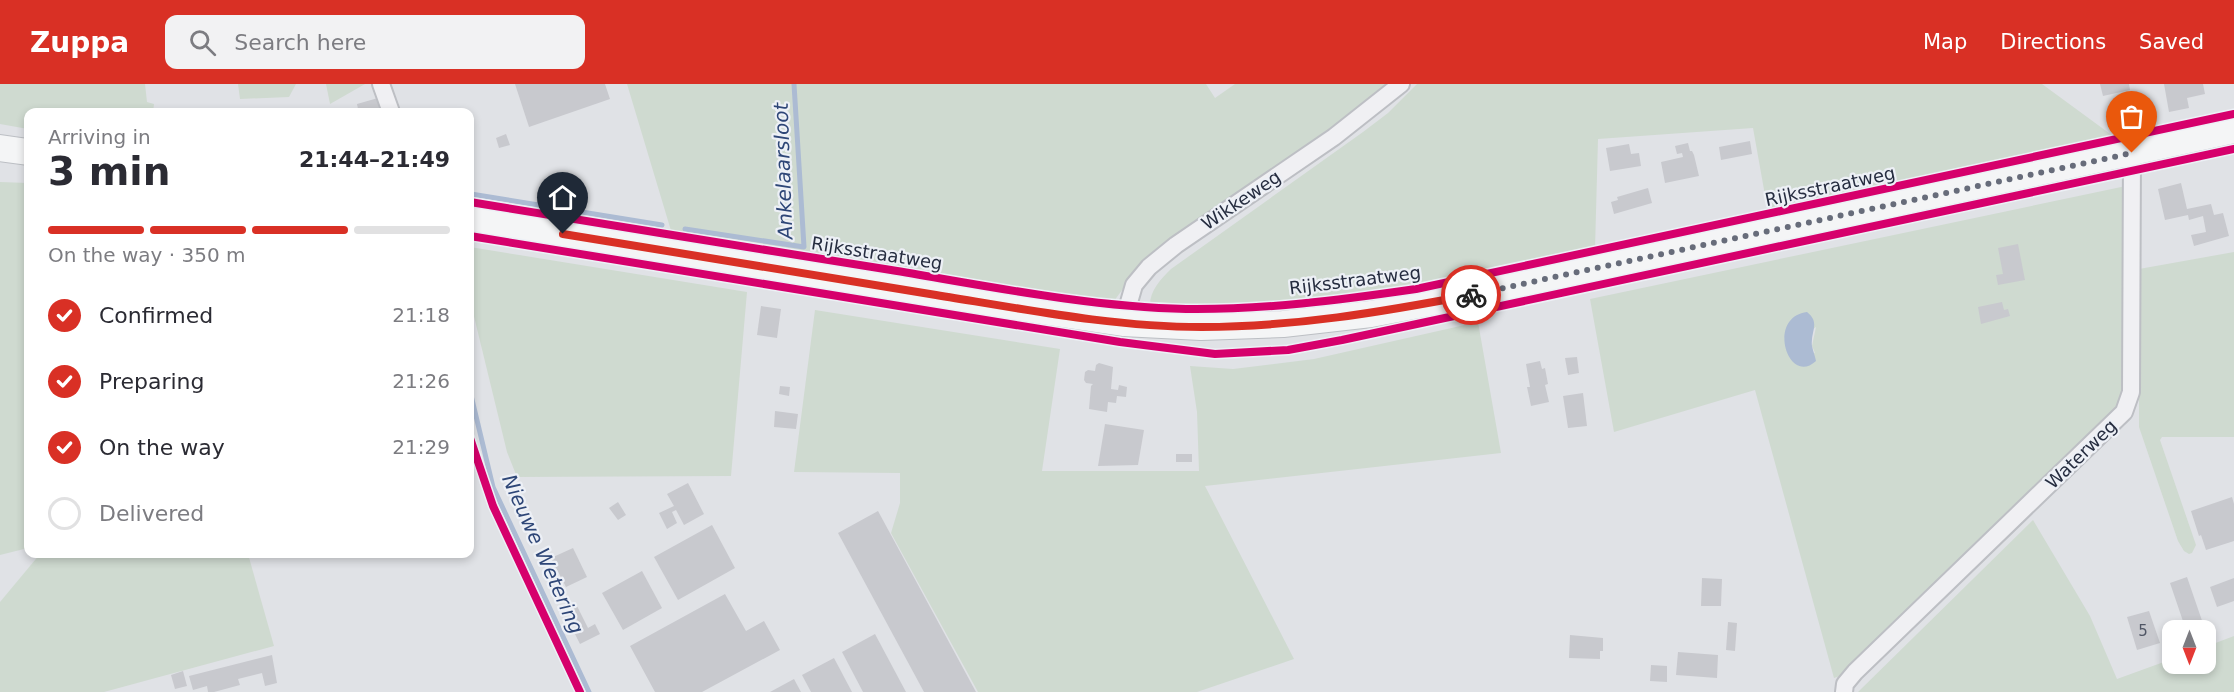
<!DOCTYPE html>
<meta charset="utf-8">
<style>
:root{--surface:#fff;--page:#f2f2f3;--text:#2b2b33;--muted:#7c7c81;--line:#e1e1e2;--accent:#d93025}
body{margin:0;font-family:"DejaVu Sans",sans-serif;background:var(--page);color:var(--text);height:100vh;display:flex;flex-direction:column;font-size:22px;white-space:nowrap}
*{box-sizing:border-box;margin:0}
p{font-size:20px;color:var(--muted)}
.icon{flex:none;width:33px;height:33px;fill:none;stroke:currentColor;stroke-width:2;stroke-linecap:round;stroke-linejoin:round}
.map{position:relative;flex:1;overflow:hidden}
.details{position:absolute;left:24px;top:24px;width:450px;height:450px;display:flex;flex-direction:column;background:var(--surface);border-radius:12px;box-shadow:0 3px 9px #0003}
.details>*{flex:none}
.needle{width:39px;rotate:180deg}
.fabs{position:absolute;left:2162px;top:536px;display:grid;gap:12px}
.fabs a{display:grid;place-items:center;width:54px;height:54px;border-radius:12px;background:var(--surface);box-shadow:0 3px 9px #0003;font-size:30px}
.pin{position:absolute;display:grid;place-items:center;width:51px;height:51px;color:#fff;margin:-62px -26px;border-radius:50% 50% 50% 0;rotate:-45deg;box-shadow:0 0 6px #0007}
.pin .icon{rotate:45deg}
.courier{position:absolute;display:grid;place-items:center;width:60px;height:60px;margin:-30px;border:4px solid #d93025;border-radius:50%;background:#fff;color:#222;box-shadow:0 2px 8px #0007}
.headline em{font-style:normal;font-weight:800}
.headline div{display:flex;flex-direction:column-reverse}
.headline{display:flex;align-items:center;justify-content:space-between;height:102px;padding:0 24px}
h1{font-size:39px;font-weight:800;line-height:45px}
.bar{display:grid;grid-template-columns:repeat(4,1fr);gap:9px 6px;align-content:center;height:72px;padding:0 24px}
.bar i{height:8px;border-radius:4px;background:var(--line)}
.bar .current{background:var(--accent)}
.bar p{grid-column:span 4}
ol{padding:0 24px;list-style:none}
li{display:flex;align-items:center;gap:18px;height:66px}
li p{margin-inline-start:auto}
li .icon{padding:6px;border-radius:50%;background:var(--accent);color:#fff;stroke-width:4}
li:last-child{color:var(--muted)}
li i{width:33px;height:33px;border:3px solid var(--line);border-radius:50%}
header{display:flex;align-items:center;gap:36px;box-sizing:border-box;height:84px;padding:0 30px;background:var(--accent);color:#fff}
header strong{font-size:28px}
nav{display:flex;gap:33px;margin-inline-start:auto;font-size:21px}
.search{width:420px;height:54px;background:var(--page);display:flex;align-items:center;gap:15px;box-sizing:border-box;padding:0 21px;border-radius:12px;color:var(--muted);font-size:22px}
.map>svg:first-child{display:block}
</style>
<header>
<strong>Zuppa</strong>
<div class="search"><svg class="icon" aria-label="search" viewBox="0 0 24 24"><circle cx="10" cy="10" r="6"/><path d="M15 15l6 6"/></svg>Search here</div>
<nav><a>Map</a><a>Directions</a><a>Saved</a></nav>
</header>
<div class="map">
<svg width="2234" height="608" viewBox="0 0 2234 608">
<rect width="100%" height="100%" fill="#e0e2e6"/>
<!-- green -->
<g fill="#cfdad0" fill-rule="evenodd">
<polygon points="0,0 145,0 147,18 154,20 153,28 28,28 28,45 0,40"/>
<polygon points="238,0 296,0 289,13 240,15"/>
<polygon points="326,0 365,0 330,20"/>
<polygon points="627,0 1206,0 1215,14 1235,0 1392,0 1196,141 1131,194 1114,217 807,172 672,150"/>
<path d="M 1417,0 L 2042,0 L 2113,52 L 1768,128 L 1753,44 L 1598,55 L 1595,165 C 1499,187 1403,211 1305,220 C 1254,225 1201,222 1150,221 C 1150,206 1161,195 1171,185 L 1363,48 L 1388,29 Z"/>
<polygon points="0,98 28,99 28,464 0,471"/>
<path d="M 2126,102 L 2125,305 L 2112,337 L 1855,587 L 1834,594 L 1755,306 L 1614,348 L 1590,215 ZM 1816,243 L 1812,262 L 1815,269 L 1786,265 Z"/>
<polygon points="470,163 747,208 731,392 517,393 507,368 470,216"/>
<polygon points="2234,168 2234,353 2162,353 2160,356 2196,461 2192,469 2189,470 2184,467 2178,457 2139,343 2139,185"/>
<polygon points="815,226 1060,265 1042,387 1199,387 1197,328 1190,282 1233,285 1314,275 1478,238 1501,369 1205,402 1294,575 1197,608 978,608 891,449 900,419 900,389 794,388"/>
<polygon points="2033,436 2090,532 2117,595 2172,575 2172,579 2205,579 2205,563 2234,552 2234,608 1858,608"/>
<polygon points="40,470 248,470 274,562 104,608 0,608 0,518"/>
</g>
<!-- water -->
<path fill="#acbbd3" d="M 1807,228 C 1821,239 1810,248 1812,262 C 1813,267 1815,272 1816,277 C 1788,303 1766,233 1807,228 Z"/>
<g fill="none" stroke-linecap="round" stroke-linejoin="round">
<!-- stream -->
<g stroke="#acbbd3" stroke-width="5">
<polyline points="471,110 662,141"/>
<polyline points="685,145 804,163 794,0"/>
<polyline points="470,307 493,403 589,608"/>
</g>
</g>
<!-- building -->
<g fill="#c8c9ce">
<polygon points="515,0 605,0 610,15 529,43"/>
<polygon points="2100,0 2129,0 2130,6 2103,12"/>
<polygon points="2164,0 2203,0 2205,10 2187,14 2189,24 2169,28"/>
<polygon points="378,14 382,28 355,28 354,26 358,25 357,20"/>
<polygon points="506,50 510,61 499,64 496,54"/>
<polygon points="470,57 472,57 474,73 470,73"/>
<polygon points="1750,57 1752,70 1721,76 1719,63"/>
<polygon points="1688,59 1690,67 1692,67 1694,71 1699,92 1665,99 1661,78 1683,73 1682,69 1677,70 1675,62"/>
<polygon points="1629,60 1631,70 1639,69 1641,82 1610,87 1606,64"/>
<polygon points="2181,99 2187,125 2211,120 2214,131 2223,129 2229,152 2194,162 2191,151 2206,148 2203,132 2189,136 2188,131 2165,136 2158,105"/>
<polygon points="1648,104 1652,119 1614,130 1611,118 1618,116 1617,113"/>
<polygon points="2018,160 2025,196 1998,201 1996,191 2003,190 1998,164"/>
<polygon points="2002,218 2004,226 2008,225 2010,232 1981,240 1978,223"/>
<polygon points="761,222 781,225 777,254 757,251"/>
<polygon points="1577,273 1579,289 1568,291 1565,274"/>
<polygon points="1540,277 1542,285 1545,284 1548,300 1545,301 1549,318 1531,322 1527,303 1530,303 1526,280"/>
<polygon points="1099,279 1113,283 1111,305 1118,306 1119,301 1127,303 1126,313 1117,312 1116,319 1108,318 1107,328 1089,325 1091,302 1093,300 1086,299 1084,296 1085,288 1088,286 1095,287 1096,281"/>
<polygon points="780,302 790,303 789,312 779,310"/>
<polygon points="1583,309 1587,342 1568,344 1563,312"/>
<polygon points="775,327 798,330 796,345 774,343"/>
<polygon points="1105,340 1144,346 1138,381 1098,382"/>
<rect x="1176" y="370" width="16" height="8"/>
<polygon points="688,399 704,430 684,441 676,426 672,428 677,439 667,445 659,429 674,422 667,410"/>
<polygon points="2232,413 2234,420 2234,457 2206,466 2201,451 2199,452 2191,427"/>
<polygon points="618,418 626,431 618,436 609,424"/>
<polygon points="878,427 976,608 924,608 838,449"/>
<polygon points="712,441 735,484 678,516 654,473"/>
<polygon points="573,464 587,493 566,503 551,474"/>
<polygon points="642,487 662,524 623,546 602,509"/>
<polygon points="2187,493 2209,557 2205,559 2205,546 2186,546 2170,499"/>
<polygon points="1702,494 1722,495 1721,522 1701,522"/>
<polygon points="2234,494 2234,517 2217,523 2210,503"/>
<polygon points="725,510 746,547 764,537 780,566 702,608 655,608 630,562"/>
<polygon points="576,520 588,544 595,540 600,550 580,560 575,550 579,548 568,525"/>
<polygon points="2149,527 2160,559 2137,566 2127,533"/>
<polygon points="1728,538 1737,539 1735,567 1726,566"/>
<polygon points="875,550 906,608 863,608 842,568"/>
<polygon points="1570,551 1603,554 1603,567 1600,567 1600,575 1569,574"/>
<polygon points="1678,568 1718,571 1717,594 1676,591"/>
<polygon points="272,571 277,599 265,602 262,589 238,595 240,601 214,608 208,608 207,602 193,606 189,592"/>
<polygon points="834,574 852,608 811,608 802,591"/>
<polygon points="1651,581 1667,582 1667,598 1650,597"/>
<polygon points="183,587 187,602 175,605 171,591"/>
<polygon points="794,595 801,608 770,608"/>
</g>
<g fill="none" stroke-linecap="round" stroke-linejoin="round">
<!-- street casing -->
<g stroke="#bdbfc4" stroke-width="20">
<g id="street">
<polyline points="381,0 391,28"/>
<polyline points="1123,239 1134,201 1149,183 1176,161 1334,53 1401,0"/>
<polyline points="1844,608 1845,600 1855,588 2124,328 2131,308 2132,69"/>
</g>
</g>
<!-- primary casing -->
<g stroke="#bcbfc4" stroke-width="28">
<g id="primary">
<polyline points="0,64 28,68"/>
<polyline points="470,135 982,218 1123,239 1201,243 1283,240 1371,230 1476,210 2234,46"/>
</g>
</g>
<!-- street -->
<use href="#street" stroke="#f0f0f3" stroke-width="16"/>
<!-- primary -->
<use href="#primary" stroke="#f4f5f6" stroke-width="26"/>
<!-- cycleway casing -->
<g stroke="#edf0f6" stroke-width="11">
<g id="cycleway">
<path d="M 470,118 C 610,141 751,164 891,186 C 987,202 1090,223 1186,225 C 1264,226 1340,216 1416,205 L 2234,30"/>
<polyline points="470,152 1120,258 1215,270 1288,266 1342,256 2234,65"/>
<polyline points="470,354 493,422 580,608"/>
</g>
</g>
<!-- cycleway -->
<use href="#cycleway" stroke="#d6006c" stroke-width="8"/>
</g>
<g fill="none" stroke-linecap="round" stroke-linejoin="round">
<!-- done -->
<polyline stroke="#676c7a" stroke-width="6" stroke-dasharray="0 10.8" points="1471,211 2132,69"/>
<!-- route -->
<path stroke="#d93025" stroke-width="8" d="M 563,150 C 687,170 812,191 936,211 C 1024,225 1113,243 1202,243 C 1293,243 1382,228 1471,211"/>
</g>
<g text-anchor="middle" dominant-baseline="central" stroke-width="4.5" stroke-linejoin="round" paint-order="stroke">
<!-- number labels -->
<g font-size="15" fill="#505665">
<text x="2143" y="547">5</text>
</g>
<!-- street labels -->
<g font-size="18" fill="#262d40" stroke="#edf0f6">
<text transform="translate(1830 102) rotate(-12)">Rijksstraatweg</text>
<text transform="translate(1241 116) rotate(-34)">Wikkeweg</text>
<text transform="translate(877 169) rotate(9)">Rijksstraatweg</text>
<text transform="translate(1355 196) rotate(-7)">Rijksstraatweg</text>
<text transform="translate(2081 370) rotate(-44)">Waterweg</text>
</g>
<!-- water labels -->
<g font-size="20" font-style="italic" fill="#2e4677" stroke="#edf0f6">
<text transform="translate(783 87) rotate(-92)">Ankelaarsloot</text>
<text transform="translate(543 470) rotate(66)">Nieuwe Wetering</text>
</g>
</g>
</svg>
<div class="fabs">
<a><svg class="needle" viewBox="-14 -14 28 28"><path d="M0-13l5 13h-10z" fill="#e53935"/><path d="M0 13l5-13h-10z" fill="#7c7c81"/></svg></a>
</div>
<div class="pin" style="left:2132px;top:69px;background:#ea580c"><svg class="icon" aria-label="bag" viewBox="0 0 24 24"><path d="M5 8h14l-1 12H6zM9 8a3 3 0 0 1 6 0"/></svg></div>
<div class="pin" style="left:563px;top:150px;background:#1f2937"><svg class="icon" aria-label="home" viewBox="0 0 24 24"><path d="M3 11l9-7 9 7M6 9v11h12V9"/></svg></div>
<div class="courier" style="left:1471px;top:211px"><svg class="icon" aria-label="bike" viewBox="0 0 24 24"><circle cx="6" cy="16" r="4"/><circle cx="18" cy="16" r="4"/><path d="M6 16l4-8h5l3 8M10 8l3 8H6M13 5h3"/></svg></div>
<section class="details">
<div class="headline"><div><h1>3 min</h1><p>Arriving in</p></div><em>21:44–21:49</em></div>
<div class="bar"><i class="current"></i><i class="current"></i><i class="current"></i><i></i><p>On the way · 350 m</p></div>
<ol>
<li><svg class="icon" aria-label="check" viewBox="0 0 24 24"><path d="M5 12l5 5 9-10"/></svg>Confirmed<p>21:18</p></li>
<li><svg class="icon" aria-label="check" viewBox="0 0 24 24"><path d="M5 12l5 5 9-10"/></svg>Preparing<p>21:26</p></li>
<li><svg class="icon" aria-label="check" viewBox="0 0 24 24"><path d="M5 12l5 5 9-10"/></svg>On the way<p>21:29</p></li>
<li><i></i>Delivered</li>
</ol>
</section>
</div>
